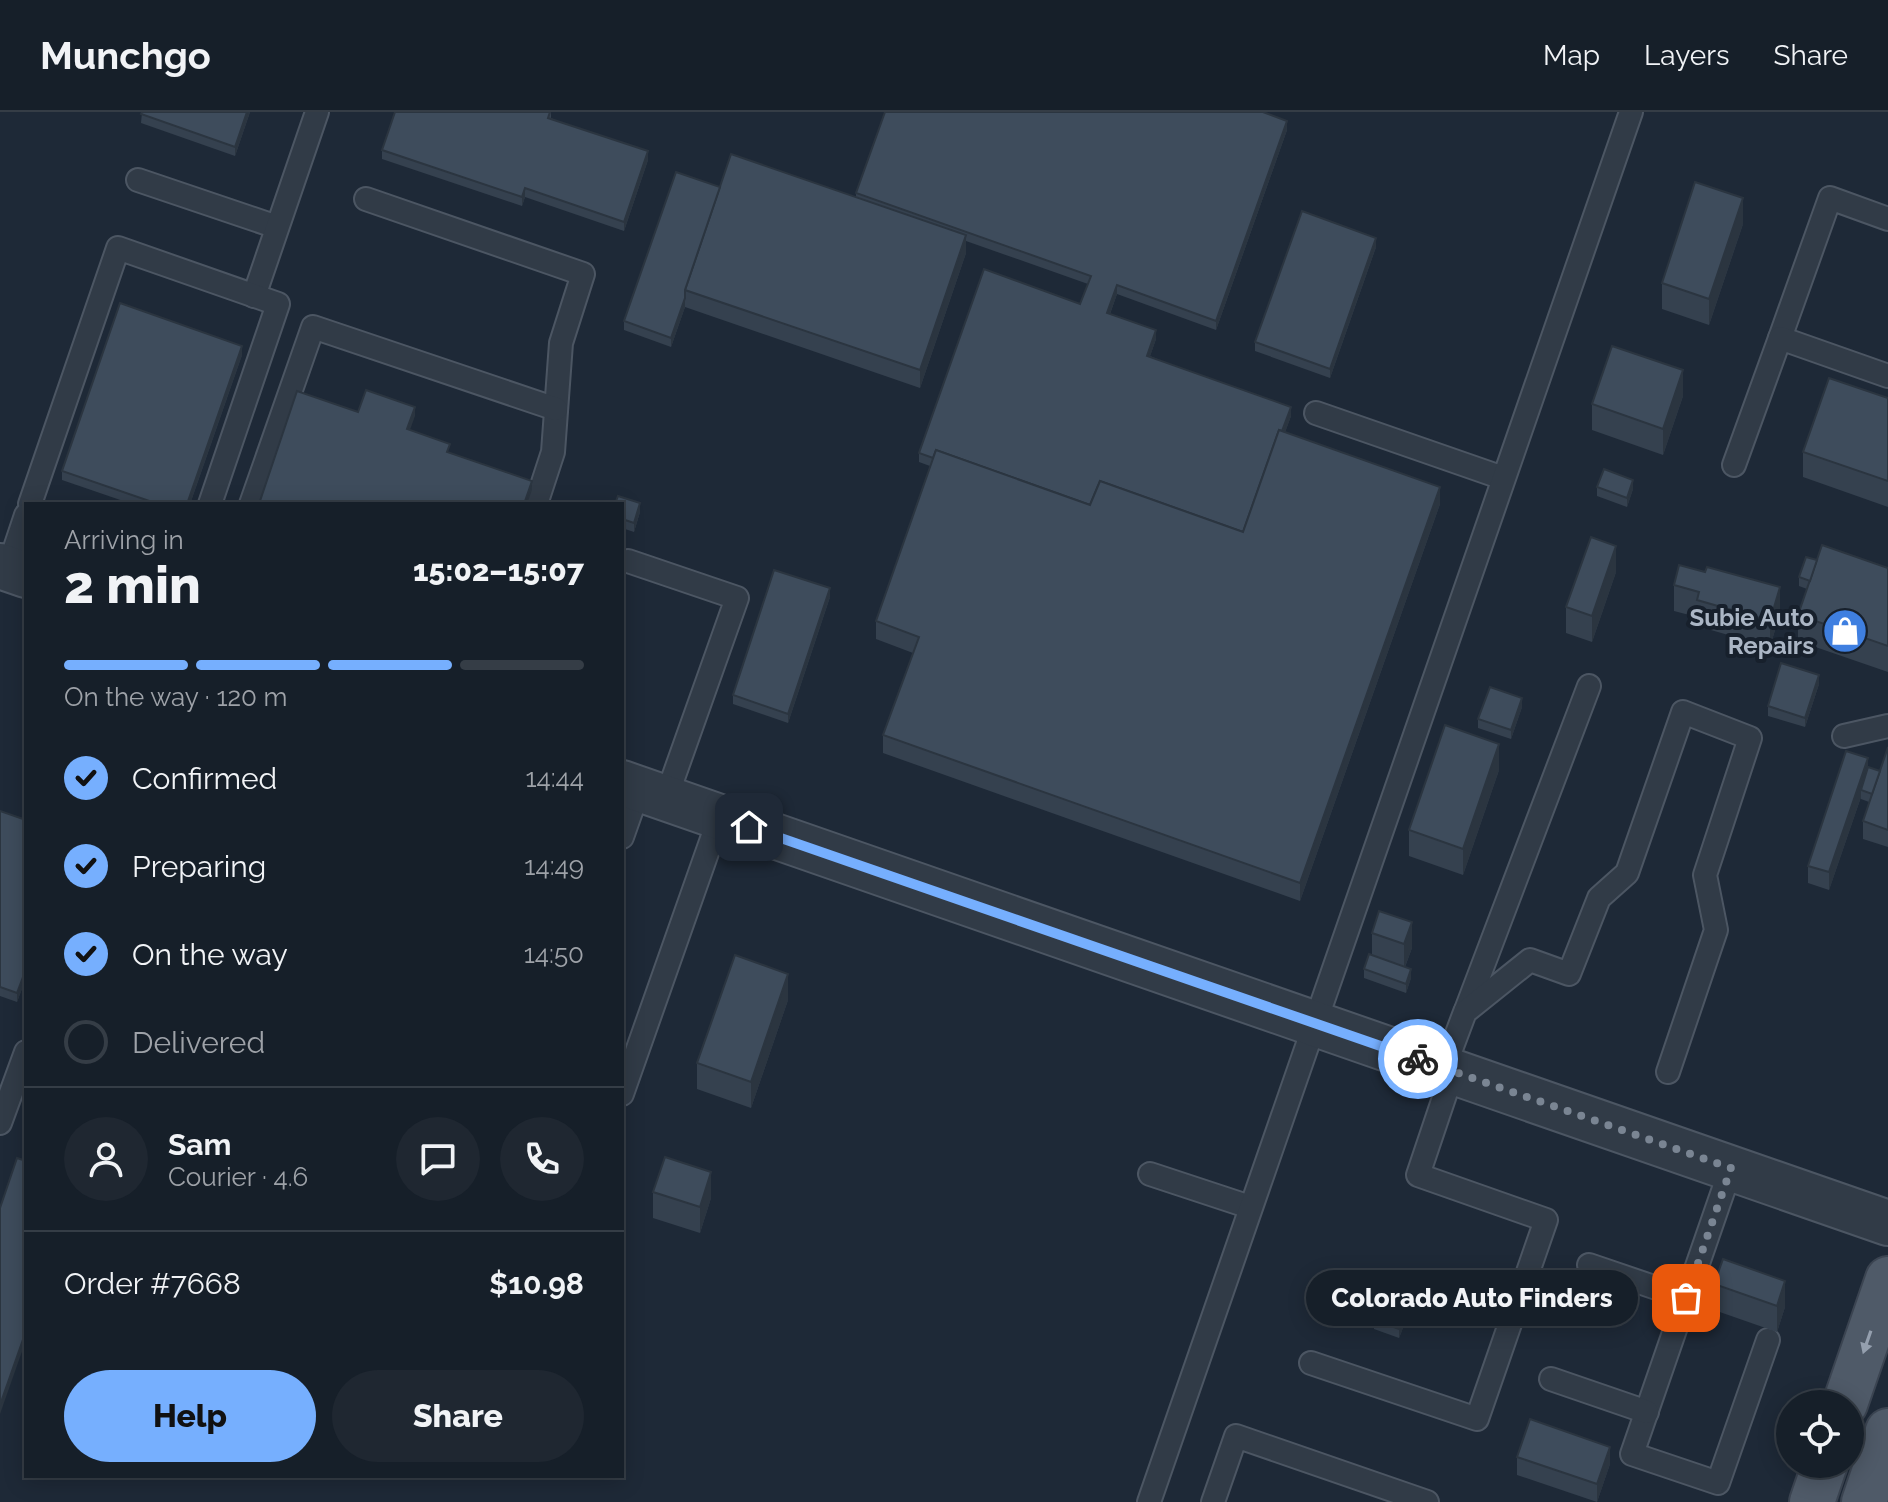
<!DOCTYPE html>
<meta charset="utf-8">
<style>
:root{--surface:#161f29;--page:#1f2731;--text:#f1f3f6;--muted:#9ea2a8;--line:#353d46;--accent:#76affe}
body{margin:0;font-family:Raleway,sans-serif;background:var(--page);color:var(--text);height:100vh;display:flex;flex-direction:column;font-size:30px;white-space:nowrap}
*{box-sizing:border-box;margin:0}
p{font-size:26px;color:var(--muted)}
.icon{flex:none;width:44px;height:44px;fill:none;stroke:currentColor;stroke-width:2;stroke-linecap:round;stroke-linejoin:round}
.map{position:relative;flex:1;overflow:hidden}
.sheet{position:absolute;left:24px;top:390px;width:600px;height:976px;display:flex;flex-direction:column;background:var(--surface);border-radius:0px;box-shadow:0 4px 20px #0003,0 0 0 2px var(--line)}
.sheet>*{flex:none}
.controls{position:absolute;left:1776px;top:1278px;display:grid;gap:16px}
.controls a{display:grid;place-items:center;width:88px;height:88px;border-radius:50%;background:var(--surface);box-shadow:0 4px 20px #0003,0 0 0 2px var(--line);font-size:40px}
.pin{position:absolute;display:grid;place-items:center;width:68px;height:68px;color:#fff;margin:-34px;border-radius:16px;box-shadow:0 4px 12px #0006}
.courier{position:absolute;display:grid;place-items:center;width:80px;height:80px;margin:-40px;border:6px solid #76affe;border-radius:50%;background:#fff;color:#222;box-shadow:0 2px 10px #0007}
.bubble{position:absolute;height:56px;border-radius:28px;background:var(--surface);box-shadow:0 4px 20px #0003,0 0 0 2px var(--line);font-size:26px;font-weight:800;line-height:56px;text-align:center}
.overview em{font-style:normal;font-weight:800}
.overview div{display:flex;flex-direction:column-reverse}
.overview{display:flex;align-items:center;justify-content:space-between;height:136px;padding:0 40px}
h1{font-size:52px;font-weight:800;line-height:60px}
.bar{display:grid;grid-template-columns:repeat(4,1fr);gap:12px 8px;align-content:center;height:96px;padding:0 40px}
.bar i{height:10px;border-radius:6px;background:var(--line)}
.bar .current{background:var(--accent)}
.bar p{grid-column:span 4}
.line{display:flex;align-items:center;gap:20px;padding:0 40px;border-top:2px solid var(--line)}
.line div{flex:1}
.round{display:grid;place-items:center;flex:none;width:84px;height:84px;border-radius:42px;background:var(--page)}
ol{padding:0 40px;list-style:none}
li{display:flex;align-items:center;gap:24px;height:88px}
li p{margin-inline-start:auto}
li .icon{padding:8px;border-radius:50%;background:var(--accent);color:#111;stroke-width:4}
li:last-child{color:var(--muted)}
li i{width:44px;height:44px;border:4px solid var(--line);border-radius:50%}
.cta{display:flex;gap:16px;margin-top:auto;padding:16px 40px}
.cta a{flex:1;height:92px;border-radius:48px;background:var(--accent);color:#111;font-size:32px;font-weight:800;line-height:92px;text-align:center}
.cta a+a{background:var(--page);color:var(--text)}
header{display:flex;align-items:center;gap:48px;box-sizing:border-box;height:112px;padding:0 40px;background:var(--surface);border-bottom:2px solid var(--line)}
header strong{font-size:38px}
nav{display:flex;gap:44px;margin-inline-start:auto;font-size:28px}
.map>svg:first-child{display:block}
</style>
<header>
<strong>Munchgo</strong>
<nav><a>Map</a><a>Layers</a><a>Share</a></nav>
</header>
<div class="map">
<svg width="1888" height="1390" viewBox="0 0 1888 1390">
<rect width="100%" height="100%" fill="#1e2937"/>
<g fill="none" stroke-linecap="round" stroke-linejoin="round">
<!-- lane casing -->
<g stroke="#4c5663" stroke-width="26">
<g id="lane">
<polyline points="138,68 277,115"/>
<polyline points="366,87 583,162 561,231 553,340 536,392"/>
<polyline points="254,184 317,0"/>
<polyline points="1780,226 1830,86 1888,107"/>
<polyline points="1316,301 1503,366"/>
<polyline points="1734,353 1780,226 1888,264"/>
<polyline points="30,392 118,136 278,192 210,392"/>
<polyline points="251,392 313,215 556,297"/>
<polyline points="628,449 737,486 666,686"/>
<polyline points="8,457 26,403"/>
<polyline points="1844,624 1888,614"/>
<polyline points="622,725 639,677"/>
<polyline points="1466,898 1589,574"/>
<polyline points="1444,956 1465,900 1530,848 1569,862 1599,786 1627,761 1683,600 1750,626 1705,763 1716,818 1668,960"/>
<polyline points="622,982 720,704"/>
<polyline points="0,1011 26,940"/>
<polyline points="1731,1056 1632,1342 1718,1371 1768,1228"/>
<polyline points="1150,1062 1250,1095"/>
<polyline points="1589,1153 1686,1186"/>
<polyline points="1311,1251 1477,1307 1546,1108 1418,1063 1453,959"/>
<polyline points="1551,1267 1647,1300"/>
<polyline points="1149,1390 1631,0"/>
<polyline points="1213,1390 1236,1324 1427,1390"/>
</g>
</g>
<!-- street casing -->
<g stroke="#4c5663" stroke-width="48">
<g id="street">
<polyline points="0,454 26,463"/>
<polyline points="622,671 1888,1111"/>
</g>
</g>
<!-- primary casing -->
<g stroke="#3b4451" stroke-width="48">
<g id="primary">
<polyline points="1845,1292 1888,1167"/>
<polyline points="1812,1390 1825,1352"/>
<polyline points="1864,1390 1888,1319"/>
</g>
</g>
<!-- lane -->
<use href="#lane" stroke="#313b47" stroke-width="22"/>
<!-- street -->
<use href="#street" stroke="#313b47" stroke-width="44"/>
<!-- primary -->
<use href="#primary" stroke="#4f5a68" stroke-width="44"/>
</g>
<!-- wall -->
<g fill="#35414f">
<polygon points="142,0 250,0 235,44 141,11"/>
<polygon points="551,0 551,6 648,48 624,119 525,85 522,94 382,47 382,38"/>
<polygon points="1287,18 1216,218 1117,182 1110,202 1156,227 1150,244 1291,304 1285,320 1440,392 1300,789 883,641 883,623 913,541 876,527 876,509 930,354 919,350 919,341 1080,192 1088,172 966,129 966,141 920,276 685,195 671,235 624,218 624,209 720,75 856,85 856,81"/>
<polygon points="1743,112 1709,213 1662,197 1662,171"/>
<polygon points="1376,135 1330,266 1255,239 1255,230"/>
<polygon points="242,243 190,392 132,392 62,368 62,359"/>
<polygon points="1683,284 1663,343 1592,318 1592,292"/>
<polygon points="1888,286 1888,395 1803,365 1803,340"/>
<polygon points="1597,375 1633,377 1627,395 1597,384"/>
<polygon points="622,392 640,400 634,420 622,416"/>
<polygon points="1817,448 1888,456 1888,560 1798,529 1798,503 1807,477 1799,474 1799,465"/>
<polygon points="1616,460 1592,530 1566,521 1566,495"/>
<polygon points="1674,473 1780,501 1770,535 1697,514 1697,505 1674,499"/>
<polygon points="830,485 788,611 733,592 733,583"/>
<polygon points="1819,572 1805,615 1768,604 1768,594"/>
<polygon points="1522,595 1511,627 1478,616 1478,607"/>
<polygon points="1888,635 1888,735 1863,727 1863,709 1869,690 1861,687 1861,685 1829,778 1808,771 1808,754 1868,655 1880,659"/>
<polygon points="1499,658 1463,763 1409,744 1409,718"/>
<polygon points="0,699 26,708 26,866 17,890 0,884"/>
<polygon points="1379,799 1412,836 1405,855 1411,866 1406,881 1364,866 1364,857 1372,843 1372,821"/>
<polygon points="788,888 751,996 697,977 697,951"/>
<polygon points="653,1080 711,1086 700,1121 653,1106"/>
<polygon points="1714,1172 1785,1195 1777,1220 1714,1198"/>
<polygon points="1404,1181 1450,1182 1443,1202 1404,1190"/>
<polygon points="1408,1203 1399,1226 1374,1217 1374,1208"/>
<polygon points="1517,1345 1610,1352 1597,1390 1517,1363"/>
</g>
<!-- shaded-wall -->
<g fill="#2b3540">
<polygon points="247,0 250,0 235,44 235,35"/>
<polygon points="1287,9 1287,18 1216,218 1216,209"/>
<polygon points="648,39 648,48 624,119 624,110"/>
<polygon points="525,76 525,85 522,94 522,85"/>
<polygon points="1743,86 1743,112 1709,213 1709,187"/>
<polygon points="966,123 966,141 920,276 920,258"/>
<polygon points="1376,126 1376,135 1330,266 1330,257"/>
<polygon points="1117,173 1117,182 1107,210 1107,201"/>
<polygon points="685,186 685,195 671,235 671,226"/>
<polygon points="1156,218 1156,227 1147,253 1147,244"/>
<polygon points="242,234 242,243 190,392 187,392"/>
<polygon points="1683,258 1683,284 1663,343 1663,317"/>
<polygon points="415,295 415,304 407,326 407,317"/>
<polygon points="1291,295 1291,304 1243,438"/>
<polygon points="1633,368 1633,377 1627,395 1627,386"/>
<polygon points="532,369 532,378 527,392 524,392"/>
<polygon points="1440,375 1440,392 1300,789 1300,771"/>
<polygon points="640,391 640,400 634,420 634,411"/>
<polygon points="1616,434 1616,460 1592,530 1592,504"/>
<polygon points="1780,475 1780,501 1770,535 1770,509"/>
<polygon points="830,476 830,485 788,611 788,602"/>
<polygon points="1819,563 1819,572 1805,615 1805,606"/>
<polygon points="1522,586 1522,595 1511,627 1511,618"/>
<polygon points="1499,632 1499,658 1463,763 1463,737"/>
<polygon points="1868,646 1868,664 1861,678 1861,685 1829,778 1829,760"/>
<polygon points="1412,810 1412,836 1404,857 1404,832"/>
<polygon points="26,857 26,866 17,890 17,881"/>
<polygon points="1411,857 1411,866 1406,881 1406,872"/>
<polygon points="788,862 788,888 751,996 751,970"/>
<polygon points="711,1060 711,1086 700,1121 700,1095"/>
<polygon points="1785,1169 1785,1195 1777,1220 1777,1194"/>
<polygon points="1450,1173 1450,1182 1443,1202 1443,1193"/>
<polygon points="1408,1194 1408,1203 1399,1226 1399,1217"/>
<polygon points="26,1219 26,1228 0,1302 0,1293"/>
<polygon points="1610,1335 1610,1352 1597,1390 1597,1372"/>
</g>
<!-- building -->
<g fill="#3e4c5c" stroke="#2b3540" stroke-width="2">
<polygon points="142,0 247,0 235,35 141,2"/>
<polygon points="395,0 550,0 548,6 648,39 624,110 525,76 522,85 382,38"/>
<polygon points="885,0 1263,0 1287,9 1216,209 1117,173 1107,201 1156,218 1147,244 1291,295 1282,319 1279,318 1243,420 1100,369 1090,393 936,338 933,346 919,341 984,157 1080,192 1091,164 856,81"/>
<polygon points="731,42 966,123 920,258 685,178"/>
<polygon points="676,60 720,75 685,178 685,186 671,226 624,209"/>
<polygon points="1695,70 1743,86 1709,187 1662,171"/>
<polygon points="1302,99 1376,126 1330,257 1255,230"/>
<polygon points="120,191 242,234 187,392 158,392 62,359"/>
<polygon points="1612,234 1683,258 1663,317 1592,292"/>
<polygon points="1829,266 1888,286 1888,369 1803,340"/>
<polygon points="366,278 415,295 407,317 450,332 447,340 532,369 524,392 259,392 297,279 358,300"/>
<polygon points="1279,318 1440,375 1300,771 883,623 919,525 876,509 936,338 1090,393 1100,369 1243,420"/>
<polygon points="1604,357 1633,368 1627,386 1597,375"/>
<polygon points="618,384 640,391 634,411 622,407 622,392 615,392"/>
<polygon points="1591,425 1616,434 1592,504 1566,495"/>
<polygon points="1822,433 1888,456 1888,534 1798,503"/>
<polygon points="1806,445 1817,448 1810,469 1799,465"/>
<polygon points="1679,453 1705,460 1707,455 1780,475 1770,509 1697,488 1699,480 1674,473"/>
<polygon points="774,458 830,476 788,602 733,583"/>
<polygon points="1781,551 1819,563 1805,606 1768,594"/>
<polygon points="1490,575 1522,586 1511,618 1478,607"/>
<polygon points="1445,613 1499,632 1463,737 1409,718"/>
<polygon points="1888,635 1888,718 1863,709"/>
<polygon points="1846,639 1868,646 1829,760 1808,754"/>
<polygon points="1868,655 1880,659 1872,682 1861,678"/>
<polygon points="0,699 26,708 26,857 17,881 0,875"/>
<polygon points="1379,799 1412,810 1404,832 1372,821"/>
<polygon points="1369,842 1411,857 1406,872 1364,857"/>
<polygon points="735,843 788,862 751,970 697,951"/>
<polygon points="665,1045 711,1060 700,1095 653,1080"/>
<polygon points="17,1046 26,1049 26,1219 0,1293 0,1096"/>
<polygon points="1723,1147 1785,1169 1777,1194 1714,1172"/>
<polygon points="1411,1160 1450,1173 1443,1193 1404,1181"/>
<polygon points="1384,1183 1408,1194 1399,1217 1374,1208"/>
<polygon points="1530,1307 1610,1335 1597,1372 1517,1345"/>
</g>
<!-- one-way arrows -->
<defs><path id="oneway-solid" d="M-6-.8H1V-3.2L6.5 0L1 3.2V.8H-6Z" transform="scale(2)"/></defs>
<use fill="#949fae" href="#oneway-solid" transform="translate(1867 1230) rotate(109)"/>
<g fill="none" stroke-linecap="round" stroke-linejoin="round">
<!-- done -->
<polyline stroke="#7a8593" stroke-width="8" stroke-dasharray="0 14.4" points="1418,947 1731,1056 1686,1186"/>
<!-- route -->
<polyline stroke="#76affe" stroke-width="10" points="749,715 1418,947"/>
</g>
<!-- icons -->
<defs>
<g id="shop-disc" transform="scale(2.3)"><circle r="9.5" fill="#3f7fe0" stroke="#17202c"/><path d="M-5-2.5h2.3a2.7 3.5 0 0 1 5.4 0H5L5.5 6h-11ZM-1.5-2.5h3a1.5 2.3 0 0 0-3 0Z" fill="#fff"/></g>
</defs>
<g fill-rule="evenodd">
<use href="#shop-disc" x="1845" y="519"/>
</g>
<g text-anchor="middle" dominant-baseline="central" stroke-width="8" stroke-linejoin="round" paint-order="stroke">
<!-- poi labels -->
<g font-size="24" font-weight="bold" fill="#abb6c5" stroke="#17202c" text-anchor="end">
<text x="1814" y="505">Subie Auto<tspan x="1814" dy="28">Repairs</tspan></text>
</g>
</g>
</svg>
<div class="controls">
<a><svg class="icon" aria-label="locate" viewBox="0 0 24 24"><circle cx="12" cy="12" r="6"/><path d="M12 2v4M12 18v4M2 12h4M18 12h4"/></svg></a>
</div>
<div class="pin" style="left:1686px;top:1186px;background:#ea580c"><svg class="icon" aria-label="bag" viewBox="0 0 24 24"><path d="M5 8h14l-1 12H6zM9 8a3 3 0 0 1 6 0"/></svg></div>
<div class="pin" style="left:749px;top:715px;background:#1f2937"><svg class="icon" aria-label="home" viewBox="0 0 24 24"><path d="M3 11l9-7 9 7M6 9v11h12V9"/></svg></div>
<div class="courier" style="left:1418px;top:947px"><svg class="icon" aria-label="bike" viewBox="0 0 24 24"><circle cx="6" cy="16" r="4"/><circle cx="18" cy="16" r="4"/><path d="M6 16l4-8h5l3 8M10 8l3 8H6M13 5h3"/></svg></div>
<div class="bubble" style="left:1306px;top:1158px;width:332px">Colorado Auto Finders</div>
<section class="sheet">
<div class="overview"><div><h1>2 min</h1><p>Arriving in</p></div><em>15:02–15:07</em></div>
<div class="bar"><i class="current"></i><i class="current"></i><i class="current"></i><i></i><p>On the way · 120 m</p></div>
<ol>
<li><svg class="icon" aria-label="check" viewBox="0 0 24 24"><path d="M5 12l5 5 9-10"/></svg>Confirmed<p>14:44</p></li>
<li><svg class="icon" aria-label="check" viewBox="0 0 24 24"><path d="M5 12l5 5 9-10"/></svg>Preparing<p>14:49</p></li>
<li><svg class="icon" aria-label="check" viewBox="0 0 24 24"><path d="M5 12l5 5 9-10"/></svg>On the way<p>14:50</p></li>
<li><i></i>Delivered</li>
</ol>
<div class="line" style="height:144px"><a class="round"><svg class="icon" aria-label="person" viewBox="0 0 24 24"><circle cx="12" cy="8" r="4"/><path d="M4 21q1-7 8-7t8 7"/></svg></a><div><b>Sam</b><p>Courier · 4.6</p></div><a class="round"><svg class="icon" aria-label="chat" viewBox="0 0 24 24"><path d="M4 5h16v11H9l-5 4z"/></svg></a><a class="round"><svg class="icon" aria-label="phone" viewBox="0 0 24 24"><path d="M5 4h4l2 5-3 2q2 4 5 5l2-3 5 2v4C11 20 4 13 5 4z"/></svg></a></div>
<div class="line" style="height:104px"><div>Order #7668</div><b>$10.98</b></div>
<div class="cta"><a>Help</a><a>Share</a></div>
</section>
</div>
